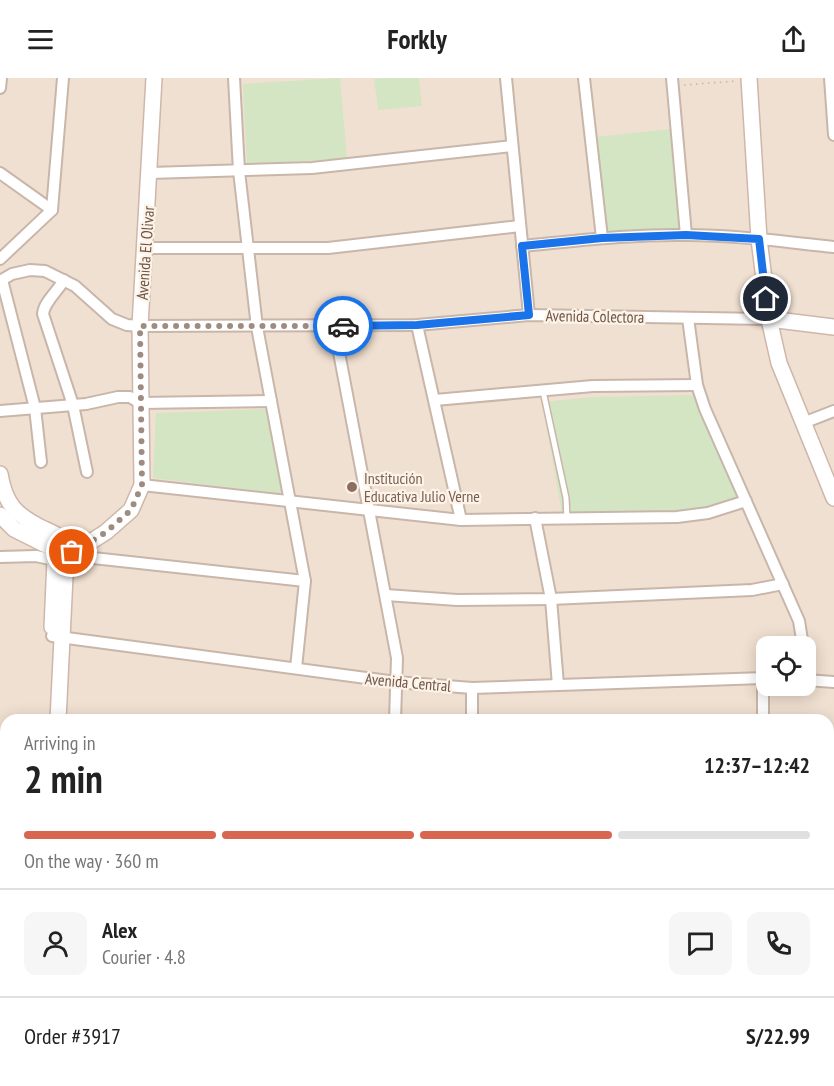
<!DOCTYPE html>
<meta charset="utf-8">
<style>
:root{--surface:#fff;--page:#f6f6f6;--text:#222;--muted:#767676;--line:#e0e0e0;--accent:#d96651}
body{margin:0;font-family:"PT Sans Narrow",sans-serif;background:var(--page);color:var(--text);height:100vh;display:flex;flex-direction:column;font-size:22px;white-space:nowrap}
*{box-sizing:border-box;margin:0}
p{font-size:20px;color:var(--muted)}
.icon{flex:none;width:33px;height:33px;fill:none;stroke:currentColor;stroke-width:2;stroke-linecap:round;stroke-linejoin:round}
.map{position:relative;flex:1;overflow:hidden}
.panel{position:absolute;left:0px;top:636px;width:834px;height:372px;display:flex;flex-direction:column;background:var(--surface);border-radius:18px 18px 0 0;box-shadow:0 3px 15px #0003}
.panel>*{flex:none}
.controls{position:absolute;left:756px;top:558px;display:grid;gap:12px}
.controls a{display:grid;place-items:center;width:60px;height:60px;border-radius:12px;background:var(--surface);box-shadow:0 3px 15px #0003;font-size:30px}
.pin{position:absolute;display:grid;place-items:center;width:51px;height:51px;color:#fff;margin:-26px;border:3px solid #fff;border-radius:50%;box-shadow:0 2px 6px #0007}
.courier{position:absolute;display:grid;place-items:center;width:60px;height:60px;margin:-30px;border:4px solid #1a73e8;border-radius:50%;background:#fff;color:#222;box-shadow:0 2px 8px #0007}
.overview em{font-style:normal;font-weight:600}
.overview div{display:flex;flex-direction:column-reverse}
.overview{display:flex;align-items:center;justify-content:space-between;height:102px;padding:0 24px}
h1{font-size:39px;font-weight:600;line-height:45px}
.bar{display:grid;grid-template-columns:repeat(4,1fr);gap:9px 6px;align-content:center;height:72px;padding:0 24px}
.bar i{height:8px;border-radius:4px;background:var(--line)}
.bar .current{background:var(--accent)}
.bar p{grid-column:span 4}
.line{display:flex;align-items:center;gap:15px;padding:0 24px;border-top:2px solid var(--line)}
.line div{flex:1}
.round{display:grid;place-items:center;flex:none;width:63px;height:63px;border-radius:12px;background:var(--page)}
header{display:flex;justify-content:space-between;align-items:center;height:78px;padding:0 24px;background:var(--surface);font-size:27px;font-weight:600}
.map>svg:first-child{display:block}
</style>
<header><svg class="icon" aria-label="menu" viewBox="0 0 24 24"><path d="M4 6h16M4 12h16M4 18h16"/></svg>Forkly<svg class="icon" aria-label="share" viewBox="0 0 24 24"><path d="M12 15V3M7 8l5-5 5 5M5 13v7h14v-7"/></svg></header>
<div class="map">
<svg width="834" height="1008" viewBox="0 0 834 1008">
<rect width="100%" height="100%" fill="#faefe2"/>
<!-- residential -->
<path fill="#f0e0d1" fill-rule="evenodd" d="M 0,0 L 834,0 L 834,1008 L 0,1008 ZM 766,568 L 806,568 L 806,608 L 766,608 ZM 6,642 L 828,642 L 828,1002 L 6,1002 Z"/>
<!-- green -->
<g fill="#d3e5c2">
<polygon points="340,0 347,80 247,87 243,6"/>
<polygon points="388,0 419,0 422,28 378,32 374,1"/>
<polygon points="672,51 681,152 607,157 595,59"/>
<polygon points="694,317 738,420 708,430 675,435 562,436 542,324 593,319"/>
<polygon points="268,331 285,416 153,400 156,335"/>
<polygon points="828,697 834,698 834,829 828,827"/>
</g>
<g fill="none" stroke-linecap="round" stroke-linejoin="round">
<!-- lane casing -->
<g stroke="#c9b6aa" stroke-width="8">
<polyline id="lane" points="543,313 566,420 567,440"/>
</g>
<!-- street casing -->
<g stroke="#c9b6aa" stroke-width="14">
<g id="street">
<polyline points="234,0 239,93 257,249 305,503 296,590"/>
<polyline points="506,0 529,237"/>
<polyline points="584,0 602,160"/>
<polyline points="672,0 686,157"/>
<polyline points="830,0 834,57"/>
<polyline points="0,10 1,0"/>
<polyline points="0,95 52,132"/>
<polyline points="150,95 312,90 512,68"/>
<path d="M 522,168 C 576,163 632,156 687,157 C 736,157 785,164 834,169"/>
<polyline points="146,170 328,170 520,148"/>
<polyline points="0,181 52,132 63,0"/>
<polyline points="2,202 35,330 41,384"/>
<path d="M 64,202 C 57,214 44,224 43,236 L 73,327 L 87,394"/>
<polyline points="0,203 12,196 30,192 45,193 75,208 112,241 127,247 140,248 417,247 529,237 769,241"/>
<polyline points="688,240 697,307 705,331 799,543 803,568"/>
<polyline points="417,247 461,442"/>
<polyline points="334,248 397,580 395,642"/>
<polyline points="435,322 593,308 697,307"/>
<polyline points="0,333 86,326 118,319 130,319 140,325 271,323"/>
<polyline points="803,345 834,333"/>
<polyline points="142,407 461,442 677,439 708,435 746,423"/>
<polyline points="535,440 551,521 558,607"/>
<polyline points="84,475 93,480 305,503"/>
<polyline points="0,479 36,478 59,483"/>
<polyline points="386,517 457,522 551,521 752,512 783,506"/>
<polyline points="52,558 396,604 472,610 766,600"/>
<polyline points="763,600 763,642"/>
<polyline points="806,602 834,604"/>
<polyline points="472,610 472,642"/>
<polyline points="0,681 6,681"/>
<polyline points="828,693 834,694"/>
<polyline points="828,835 834,837"/>
<polyline points="828,905 834,907"/>
<polyline points="0,936 6,937"/>
<polyline points="91,1002 91,1008"/>
<polyline points="169,1002 169,1008"/>
<polyline points="188,1002 210,1008"/>
<polyline points="301,1002 301,1008"/>
<polyline points="383,1002 383,1008"/>
<polyline points="462,1002 483,1008"/>
<polyline points="531,1008 531,1002"/>
</g>
</g>
<!-- secondary casing -->
<g stroke="#ceb7aa" stroke-width="18">
<g id="secondary">
<polyline points="749,0 759,161 769,241 779,285 834,420"/>
<polyline points="769,241 834,249"/>
<path d="M 0,396 C 5,427 17,438 44,451 C 51,454 59,457 63,464 C 65,468 65,474 66,478 L 58,642"/>
<polyline points="0,437 14,451 52,470 55,483 52,549"/>
<polyline points="84,468 106,454 131,432 142,407 140,248 154,0"/>
<polyline points="0,769 6,770"/>
<polyline points="0,785 6,786"/>
<polyline points="828,995 834,996"/>
<polyline points="794,1002 819,1008"/>
</g>
</g>
<!-- path -->
<polyline stroke="#d1afa0" stroke-width="1.5" stroke-dasharray="1.5 4.5" stroke-linecap="butt" points="684,7 736,3"/>
<!-- lane -->
<use href="#lane" stroke="#fff" stroke-width="5"/>
<!-- street -->
<use href="#street" stroke="#fff" stroke-width="10"/>
<!-- secondary -->
<use href="#secondary" stroke="#fff" stroke-width="15"/>
</g>
<g fill="none" stroke-linecap="round" stroke-linejoin="round">
<!-- done -->
<polyline stroke="#9f8b80" stroke-width="6" stroke-dasharray="0 10.8" points="72,474 75,477 82,476 85,473 84,468 106,454 131,432 142,407 140,248 343,248"/>
<!-- route -->
<polyline stroke="#1a73e8" stroke-width="8" points="343,248 417,247 529,237 522,168 602,160 686,157 759,161 766,221"/>
</g>
<!-- markers -->
<circle fill="#8d6e63" stroke="#fdf3e7" stroke-width="2" cx="352" cy="409" r="6"/>
<g text-anchor="middle" dominant-baseline="central" stroke-width="4.5" stroke-linejoin="round" paint-order="stroke">
<!-- street labels -->
<g font-size="16" fill="#6e554b" stroke="#fdf3e7">
<text transform="translate(145 175) rotate(-86)">Avenida El Olivar</text>
<text transform="translate(595 238) rotate(1)">Avenida Colectora</text>
<text transform="translate(408 604) rotate(5)">Avenida Central</text>
</g>
<!-- education labels -->
<g font-size="16" fill="#785e54" stroke="#fdf3e7" text-anchor="start">
<text x="364" y="400">Institución<tspan x="364" dy="18">Educativa Julio Verne</tspan></text>
</g>
</g>
</svg>
<div class="controls">
<a><svg class="icon" aria-label="locate" viewBox="0 0 24 24"><circle cx="12" cy="12" r="6"/><path d="M12 2v4M12 18v4M2 12h4M18 12h4"/></svg></a>
</div>
<div class="pin" style="left:72px;top:474px;background:#ea580c"><svg class="icon" aria-label="bag" viewBox="0 0 24 24"><path d="M5 8h14l-1 12H6zM9 8a3 3 0 0 1 6 0"/></svg></div>
<div class="pin" style="left:766px;top:221px;background:#1f2937"><svg class="icon" aria-label="home" viewBox="0 0 24 24"><path d="M3 11l9-7 9 7M6 9v11h12V9"/></svg></div>
<div class="courier" style="left:343px;top:248px"><svg class="icon" aria-label="car" viewBox="0 0 24 24"><path d="M5 17H2v-5l4-1 3-4h7l3 4 3 1v5h-3M9 17h6M6 11h13"/><circle cx="7" cy="17" r="2"/><circle cx="17" cy="17" r="2"/></svg></div>
<section class="panel">
<div class="overview"><div><h1>2 min</h1><p>Arriving in</p></div><em>12:37–12:42</em></div>
<div class="bar"><i class="current"></i><i class="current"></i><i class="current"></i><i></i><p>On the way · 360 m</p></div>
<div class="line" style="height:108px"><a class="round"><svg class="icon" aria-label="person" viewBox="0 0 24 24"><circle cx="12" cy="8" r="4"/><path d="M4 21q1-7 8-7t8 7"/></svg></a><div><b>Alex</b><p>Courier · 4.8</p></div><a class="round"><svg class="icon" aria-label="chat" viewBox="0 0 24 24"><path d="M4 5h16v11H9l-5 4z"/></svg></a><a class="round"><svg class="icon" aria-label="phone" viewBox="0 0 24 24"><path d="M5 4h4l2 5-3 2q2 4 5 5l2-3 5 2v4C11 20 4 13 5 4z"/></svg></a></div>
<div class="line" style="height:78px"><div>Order #3917</div><b>S/22.99</b></div>
</section>
</div>
